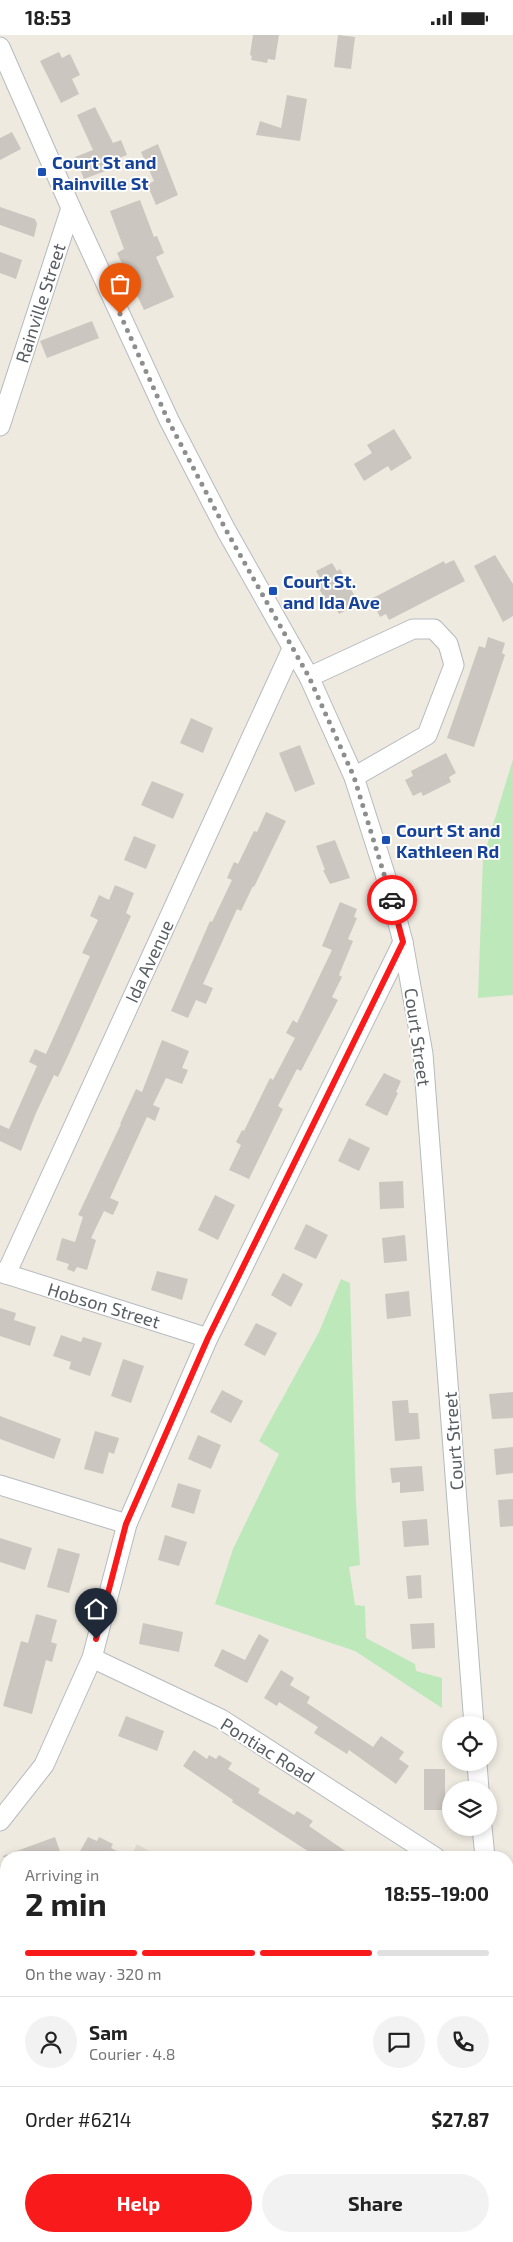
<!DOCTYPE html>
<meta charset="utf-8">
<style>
:root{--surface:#fff;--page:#f2f2f2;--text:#222;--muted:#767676;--line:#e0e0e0;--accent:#f91b1c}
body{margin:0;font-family:"Exo 2",sans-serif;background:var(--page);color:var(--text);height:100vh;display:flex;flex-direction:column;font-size:19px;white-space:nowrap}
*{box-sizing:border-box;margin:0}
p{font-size:16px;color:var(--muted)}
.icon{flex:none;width:28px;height:28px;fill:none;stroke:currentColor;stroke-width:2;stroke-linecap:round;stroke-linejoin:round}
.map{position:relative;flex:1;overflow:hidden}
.sheet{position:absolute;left:0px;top:1816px;width:514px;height:391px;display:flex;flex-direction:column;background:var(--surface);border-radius:20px 20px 0 0;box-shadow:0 2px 8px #0003}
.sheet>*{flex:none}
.controls{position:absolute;left:442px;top:1681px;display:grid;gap:10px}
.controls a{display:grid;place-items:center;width:55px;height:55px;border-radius:50%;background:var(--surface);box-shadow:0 2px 8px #0003;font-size:25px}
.pin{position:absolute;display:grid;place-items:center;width:42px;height:42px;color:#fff;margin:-51px -21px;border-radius:50% 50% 50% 0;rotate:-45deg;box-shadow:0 0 5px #0007}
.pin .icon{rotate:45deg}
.courier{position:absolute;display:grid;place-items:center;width:50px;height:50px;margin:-25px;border:4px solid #f91b1c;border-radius:50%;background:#fff;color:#222;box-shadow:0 1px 6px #0007}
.overview em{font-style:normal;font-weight:700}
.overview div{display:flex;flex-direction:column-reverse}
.overview{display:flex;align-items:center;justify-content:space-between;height:85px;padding:0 25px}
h1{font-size:32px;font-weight:700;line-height:38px}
.bar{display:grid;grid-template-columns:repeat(4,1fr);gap:8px 5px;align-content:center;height:60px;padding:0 25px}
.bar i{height:6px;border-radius:4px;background:var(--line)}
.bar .current{background:var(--accent)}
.bar p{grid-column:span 4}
.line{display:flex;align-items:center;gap:12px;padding:0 25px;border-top:1px solid var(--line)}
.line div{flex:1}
.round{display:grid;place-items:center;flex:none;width:52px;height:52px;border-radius:26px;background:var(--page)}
.button{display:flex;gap:10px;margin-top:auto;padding:10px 25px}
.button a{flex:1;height:58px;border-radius:30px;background:var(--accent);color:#fff;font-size:20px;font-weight:700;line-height:58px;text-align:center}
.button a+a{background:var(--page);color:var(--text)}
.status{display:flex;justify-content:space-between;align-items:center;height:35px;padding:0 25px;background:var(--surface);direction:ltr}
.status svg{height:14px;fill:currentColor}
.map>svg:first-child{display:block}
</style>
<div class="status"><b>18:53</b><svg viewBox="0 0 49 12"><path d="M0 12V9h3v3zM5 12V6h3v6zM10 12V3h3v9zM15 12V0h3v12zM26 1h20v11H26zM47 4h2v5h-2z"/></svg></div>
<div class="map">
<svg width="513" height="2207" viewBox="0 0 513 2207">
<rect width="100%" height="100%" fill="#eeeae0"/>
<!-- education -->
<g fill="#e0dbd1">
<polygon points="137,1809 159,1822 131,1822"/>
<polygon points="6,2026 6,2201 496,2201 496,2207 0,2207 0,2039"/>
</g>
<!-- green -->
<g fill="#bde8ba">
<polygon points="513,724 513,960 478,963 483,823"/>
<polygon points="341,1244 350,1248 356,1468 360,1530 349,1532 355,1570 365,1571 366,1603 415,1629 416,1636 442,1643 442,1673 355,1616 215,1569 233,1514 279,1419 259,1406 319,1297"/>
</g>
<!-- building -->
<g fill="#cbc6bf">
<polygon points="253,0 279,0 275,25 268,24 267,28 251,25 252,21 250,20"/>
<polygon points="338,0 355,2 351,34 334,32"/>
<polygon points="59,17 62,23 70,19 80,40 72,44 79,59 61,68 40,26"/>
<polygon points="287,60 307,64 300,106 256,100 260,86 281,93"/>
<polygon points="95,72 113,108 121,105 127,120 114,125 116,132 84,144 75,122 93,115 77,80"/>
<polygon points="12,97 21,114 0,125 0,103"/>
<polygon points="158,109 178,160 156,170 147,149 154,146 141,117"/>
<polygon points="140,165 154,202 157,201 164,218 156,222 174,262 144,275 117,218 124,214 110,176"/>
<polygon points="0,172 35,184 37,189 34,202 0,190"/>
<polygon points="0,217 22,225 16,244 0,238"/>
<polygon points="92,286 99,303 47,323 40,306"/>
<polygon points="394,394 412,423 391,436 388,431 364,446 354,429 372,418 367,410"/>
<polygon points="495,520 513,549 513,581 503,587 474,531"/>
<polygon points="454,525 465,546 389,585 386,579 380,582 371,564 444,526 445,529"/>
<polygon points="332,528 337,536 340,534 359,569 339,579 335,572 330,574 316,548 321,545 316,536"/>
<polygon points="488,602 505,608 502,618 505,620 474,712 447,703 479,611 485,613"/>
<polygon points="191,683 213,693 203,718 180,708"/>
<polygon points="300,710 315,749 295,757 279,718"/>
<polygon points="446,718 456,738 449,742 451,747 423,761 421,757 413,761 405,745 413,741 411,736"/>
<polygon points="152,746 184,759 173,784 141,770"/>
<polygon points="266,777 286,786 254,852 253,851 241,876 237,874 203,949 213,953 206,969 196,965 188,983 171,976 210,886 212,887 232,845 227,843 234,827 238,829 254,796 257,797"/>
<polygon points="134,801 156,810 146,834 124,825"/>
<polygon points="335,805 350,843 330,849 323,835 325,835 316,811"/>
<polygon points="115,850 134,858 126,878 131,881 67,1023 58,1042 54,1040 36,1078 21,1116 0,1106 0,1090 9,1094 37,1031 29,1027 35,1014 46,1019 90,921 82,918 98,885 90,881 99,860 109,865"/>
<polygon points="340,867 357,874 354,882 357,883 348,904 353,906 339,940 342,942 332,962 338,965 301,1036 297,1034 278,1071 283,1074 249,1144 229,1135 241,1110 236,1107 242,1095 244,1096 270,1043 273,1045 295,1003 286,998 293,985 297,988 332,915 322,911"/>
<polygon points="162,1005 189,1016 182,1033 188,1035 182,1049 166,1043 153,1070 160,1073 155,1086 147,1082 110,1163 119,1167 113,1180 104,1176 91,1203 96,1205 87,1235 77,1232 74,1237 67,1234 69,1229 56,1225 62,1203 75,1207 83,1182 78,1180 121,1089 120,1089 136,1054 142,1057"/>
<polygon points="384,1038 401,1046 396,1057 398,1058 387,1081 365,1070"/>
<polygon points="349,1103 370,1113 359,1136 338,1126"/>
<polygon points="403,1146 404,1173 380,1174 379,1147"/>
<polygon points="215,1160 235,1170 218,1205 198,1195"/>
<polygon points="306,1189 328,1200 316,1224 294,1214"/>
<polygon points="405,1200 407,1226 384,1228 382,1203"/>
<polygon points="157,1236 188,1244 182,1265 151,1255"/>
<polygon points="283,1238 303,1249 291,1272 271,1260"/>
<polygon points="409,1256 411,1281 387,1284 385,1259"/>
<polygon points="0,1273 16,1278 14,1285 36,1292 30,1311 0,1301"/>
<polygon points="256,1288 277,1298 265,1321 244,1310"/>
<polygon points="61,1300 81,1307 83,1302 102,1308 90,1341 69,1334 71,1327 53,1321"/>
<polygon points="123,1324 144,1331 131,1368 111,1361"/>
<polygon points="222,1355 243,1366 231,1388 210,1377"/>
<polygon points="513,1357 513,1383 492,1384 489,1359"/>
<polygon points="408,1365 409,1378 418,1378 420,1404 395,1406 392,1366"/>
<polygon points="0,1381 61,1404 54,1424 0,1404"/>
<polygon points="95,1396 119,1403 114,1419 109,1417 103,1439 84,1434"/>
<polygon points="198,1400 221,1410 211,1434 188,1424"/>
<polygon points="513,1412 513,1438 496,1440 494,1414"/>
<polygon points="422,1431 424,1456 400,1458 400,1447 392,1448 390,1433"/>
<polygon points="178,1448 201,1455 194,1479 171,1472"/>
<polygon points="513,1464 513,1491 500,1492 498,1465"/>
<polygon points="427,1484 429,1510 404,1512 402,1486"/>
<polygon points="165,1500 187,1507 179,1531 158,1525"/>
<polygon points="0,1503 32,1513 25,1535 0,1527"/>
<polygon points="58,1513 80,1519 69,1558 47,1552"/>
<polygon points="421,1540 422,1563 408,1564 406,1541"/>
<polygon points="36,1579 57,1585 51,1607 57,1609 52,1627 46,1625 32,1679 3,1671 21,1606 28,1608"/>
<polygon points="143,1588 183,1597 179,1617 139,1609"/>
<polygon points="434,1588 435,1613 412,1614 410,1589"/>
<polygon points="259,1599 269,1605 247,1648 214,1631 222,1614 245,1625"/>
<polygon points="281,1635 294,1643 290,1650 310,1662 307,1668 373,1712 381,1701 404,1717 399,1724 409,1731 396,1749 349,1715 347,1719 314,1698 318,1692 279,1667 277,1671 264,1663"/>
<polygon points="126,1681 164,1696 157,1716 118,1701"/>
<polygon points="194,1715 207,1724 209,1720 216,1724 219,1720 232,1728 228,1734 260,1754 258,1758 294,1780 297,1776 313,1786 309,1791 354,1822 317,1822 232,1767 233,1765 183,1731"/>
<rect x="424" y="1734" width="21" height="41"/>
<polygon points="55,1802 62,1822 3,1822 3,1821"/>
<polygon points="88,1802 97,1806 99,1802 113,1809 111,1813 128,1822 77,1822"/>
</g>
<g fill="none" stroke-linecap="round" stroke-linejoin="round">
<!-- minor casing -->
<g stroke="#b6babf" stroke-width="21">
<g id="minor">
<polyline points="0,12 71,173 169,385 226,495 309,642 354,742 385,839 403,907 423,1019 474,1690"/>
<polyline points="0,391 71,173"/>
<polyline points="309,642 413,594 434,594 448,609 454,630 427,700 354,742"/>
<polyline points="0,1237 208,1303"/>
<polyline points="6,1239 292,614"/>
<polyline points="0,1450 127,1489"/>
<polyline points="92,1623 221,1684 435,1822"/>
<polyline points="477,1728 479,1755"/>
<polyline points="0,1786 44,1730 92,1623 127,1489 208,1303 403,907"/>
<polyline points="482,1792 485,1822"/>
<polyline points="508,2037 513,2041"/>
<polyline points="508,2114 513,2184"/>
</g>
</g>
<!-- minor -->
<use href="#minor" stroke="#fff" stroke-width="19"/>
</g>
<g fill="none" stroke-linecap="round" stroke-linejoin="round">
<!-- done -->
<polyline stroke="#8d8f8f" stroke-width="5" stroke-dasharray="0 9" points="120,279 168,385 226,495 309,642 354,742 392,865"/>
<!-- route -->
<polyline stroke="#f91b1c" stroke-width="6" points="96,1604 126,1489 208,1303 403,907 392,865"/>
</g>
<!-- markers -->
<g fill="#1a4fb4" stroke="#fff" stroke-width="2">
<rect x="37" y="132" width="10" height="10" rx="2.5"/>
<rect x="268" y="551" width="10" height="10" rx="2.5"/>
<rect x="381" y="800" width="10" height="10" rx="2.5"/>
</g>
<g text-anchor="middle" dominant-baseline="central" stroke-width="4" stroke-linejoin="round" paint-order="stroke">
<!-- transit labels -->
<g font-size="18" font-weight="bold" fill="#164399" stroke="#fff" text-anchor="start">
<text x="52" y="127">Court St and<tspan x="52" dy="21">Rainville St</tspan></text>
<text x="283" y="546">Court St.<tspan x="283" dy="21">and Ida Ave</tspan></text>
<text x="396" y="795">Court St and<tspan x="396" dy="21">Kathleen Rd</tspan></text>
</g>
<!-- street labels -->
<g font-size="18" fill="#595e63" stroke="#fff">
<text transform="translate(40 268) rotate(-72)">Rainville Street</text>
<text transform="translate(149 926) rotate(-65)">Ida Avenue</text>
<text transform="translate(418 1002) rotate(82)">Court Street</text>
<text transform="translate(104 1270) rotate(17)">Hobson Street</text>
<text transform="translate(453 1406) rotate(-94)">Court Street</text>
<text transform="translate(268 1715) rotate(32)">Pontiac Road</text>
</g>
</g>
</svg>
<div class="controls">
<a><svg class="icon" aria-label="locate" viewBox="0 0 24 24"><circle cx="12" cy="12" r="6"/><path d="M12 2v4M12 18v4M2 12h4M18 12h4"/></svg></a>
<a><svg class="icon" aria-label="layers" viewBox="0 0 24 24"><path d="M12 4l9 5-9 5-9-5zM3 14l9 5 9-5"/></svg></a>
</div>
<div class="pin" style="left:120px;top:279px;background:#ea580c"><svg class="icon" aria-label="bag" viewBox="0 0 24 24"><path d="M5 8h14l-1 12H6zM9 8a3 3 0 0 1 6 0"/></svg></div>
<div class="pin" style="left:96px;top:1604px;background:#1f2937"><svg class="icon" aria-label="home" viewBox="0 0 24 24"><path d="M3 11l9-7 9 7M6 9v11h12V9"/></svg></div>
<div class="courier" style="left:392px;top:865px"><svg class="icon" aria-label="car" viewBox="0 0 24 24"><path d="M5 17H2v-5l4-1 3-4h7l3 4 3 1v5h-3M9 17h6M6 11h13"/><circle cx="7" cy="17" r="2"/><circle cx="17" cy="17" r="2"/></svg></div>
<section class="sheet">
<div class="overview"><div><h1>2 min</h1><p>Arriving in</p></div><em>18:55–19:00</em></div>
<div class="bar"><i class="current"></i><i class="current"></i><i class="current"></i><i></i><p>On the way · 320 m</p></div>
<div class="line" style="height:90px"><a class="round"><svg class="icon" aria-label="person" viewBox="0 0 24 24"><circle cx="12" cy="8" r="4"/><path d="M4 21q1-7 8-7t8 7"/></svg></a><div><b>Sam</b><p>Courier · 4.8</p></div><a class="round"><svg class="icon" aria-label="chat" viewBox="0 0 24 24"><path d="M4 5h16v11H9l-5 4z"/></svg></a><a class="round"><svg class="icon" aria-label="phone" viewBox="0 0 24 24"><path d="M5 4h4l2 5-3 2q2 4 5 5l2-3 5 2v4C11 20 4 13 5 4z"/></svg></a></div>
<div class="line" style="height:65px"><div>Order #6214</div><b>$27.87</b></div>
<div class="button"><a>Help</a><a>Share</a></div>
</section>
</div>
